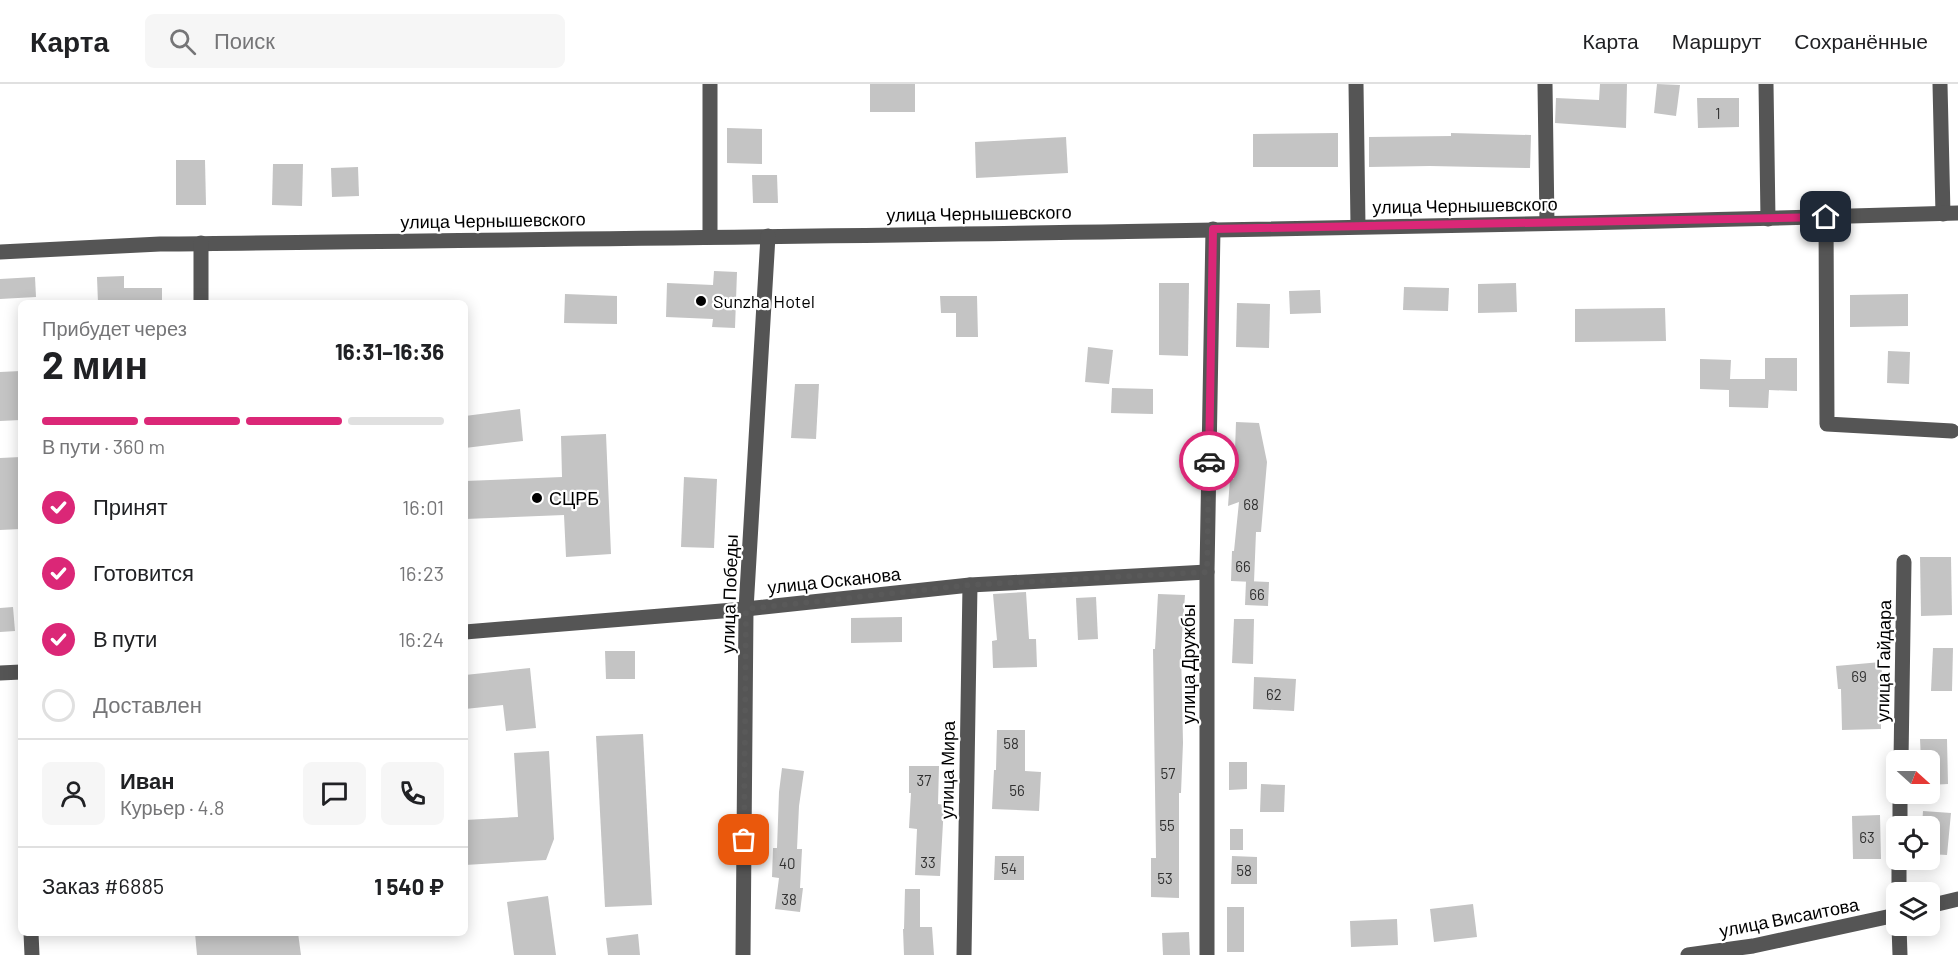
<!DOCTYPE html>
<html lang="ru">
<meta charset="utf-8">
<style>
:root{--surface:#fff;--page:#f6f6f6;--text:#202124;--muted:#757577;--line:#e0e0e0;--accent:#db2777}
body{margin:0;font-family:Barlow,sans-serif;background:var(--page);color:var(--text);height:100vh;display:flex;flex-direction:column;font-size:22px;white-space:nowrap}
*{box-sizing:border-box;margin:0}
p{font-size:20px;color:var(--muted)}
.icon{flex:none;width:33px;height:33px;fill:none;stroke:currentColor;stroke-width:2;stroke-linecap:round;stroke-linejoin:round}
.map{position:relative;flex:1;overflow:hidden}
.side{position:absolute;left:18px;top:216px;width:450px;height:636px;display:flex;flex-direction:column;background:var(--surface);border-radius:9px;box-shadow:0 3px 15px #0003}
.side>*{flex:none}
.needle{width:39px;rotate:111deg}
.buttons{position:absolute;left:1886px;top:666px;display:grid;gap:12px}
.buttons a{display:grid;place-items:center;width:54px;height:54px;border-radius:9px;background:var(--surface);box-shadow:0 3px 15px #0003;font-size:30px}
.pin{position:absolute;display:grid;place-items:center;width:51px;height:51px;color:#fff;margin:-26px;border-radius:12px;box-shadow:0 3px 9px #0006}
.courier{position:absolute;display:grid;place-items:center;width:60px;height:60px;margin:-30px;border:4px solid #db2777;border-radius:50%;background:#fff;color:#222;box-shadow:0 2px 8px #0007}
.headline em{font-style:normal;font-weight:700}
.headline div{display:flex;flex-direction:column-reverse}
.headline{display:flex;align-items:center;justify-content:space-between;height:102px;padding:0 24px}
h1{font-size:39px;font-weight:700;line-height:45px}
.bar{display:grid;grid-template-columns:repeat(4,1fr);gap:9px 6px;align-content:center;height:72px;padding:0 24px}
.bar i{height:8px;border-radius:4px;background:var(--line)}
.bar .active{background:var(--accent)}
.bar p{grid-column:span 4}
.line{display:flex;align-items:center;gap:15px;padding:0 24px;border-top:2px solid var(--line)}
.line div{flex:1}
.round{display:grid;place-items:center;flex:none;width:63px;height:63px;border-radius:9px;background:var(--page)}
ol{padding:0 24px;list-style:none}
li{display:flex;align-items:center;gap:18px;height:66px}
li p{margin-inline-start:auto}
li .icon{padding:6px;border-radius:50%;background:var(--accent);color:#fff;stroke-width:4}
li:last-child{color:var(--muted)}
li i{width:33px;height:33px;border:3px solid var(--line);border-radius:50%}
header{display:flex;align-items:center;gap:36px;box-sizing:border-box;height:84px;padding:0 30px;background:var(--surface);border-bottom:2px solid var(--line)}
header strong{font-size:28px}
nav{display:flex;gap:33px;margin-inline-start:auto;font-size:21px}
.search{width:420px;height:54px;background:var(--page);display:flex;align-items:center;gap:15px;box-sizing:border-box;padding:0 21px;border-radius:9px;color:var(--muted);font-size:22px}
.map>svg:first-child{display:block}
</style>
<header>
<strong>Карта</strong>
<div class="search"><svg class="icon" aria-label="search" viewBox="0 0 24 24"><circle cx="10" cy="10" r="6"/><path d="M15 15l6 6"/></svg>Поиск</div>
<nav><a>Карта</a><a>Маршрут</a><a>Сохранённые</a></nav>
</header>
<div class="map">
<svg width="1958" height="871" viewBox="0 0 1958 871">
<rect width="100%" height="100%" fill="#fff"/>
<!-- building -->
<g fill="#c4c4c4">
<rect x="870" y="0" width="45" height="28"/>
<polygon points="1600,0 1627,0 1626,44 1555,39 1556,14 1599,16"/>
<polygon points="1657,0 1680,1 1676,32 1654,29"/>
<polygon points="1697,14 1739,14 1739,43 1698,44"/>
<polygon points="727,44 762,45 762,80 727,79"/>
<polygon points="1338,49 1338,83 1253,83 1253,50"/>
<polygon points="1451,49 1531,51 1530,84 1430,82 1369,83 1369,53 1451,52"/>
<polygon points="1066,53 1068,89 976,94 975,58"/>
<polygon points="176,76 205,76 206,121 176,121"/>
<polygon points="273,80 303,80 302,122 272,121"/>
<polygon points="358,83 359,112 332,113 331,84"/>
<polygon points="752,91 777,91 778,119 753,119"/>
<polygon points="714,187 737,188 735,244 712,243 713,235 666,233 667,199 713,201"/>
<polygon points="124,192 124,204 162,204 162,219 98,219 97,193"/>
<polygon points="35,193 36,213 0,215 0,195"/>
<polygon points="1159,199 1189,199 1188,272 1159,271"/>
<polygon points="1516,199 1517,228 1478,229 1478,200"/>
<polygon points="1404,203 1449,204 1448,227 1403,226"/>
<polygon points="1320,206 1321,229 1290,230 1289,207"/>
<polygon points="565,210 617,212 617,240 564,239"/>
<polygon points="1908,210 1908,242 1850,243 1850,211"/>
<polygon points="940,212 977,212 978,253 956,253 956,229 941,229"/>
<polygon points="1237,219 1270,220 1269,264 1236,263"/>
<polygon points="1665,224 1666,257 1575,258 1575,225"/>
<polygon points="1088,263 1113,266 1109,300 1085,298"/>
<polygon points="1888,267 1910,268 1909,300 1887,299"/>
<polygon points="1765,274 1797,274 1797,307 1769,306 1768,324 1729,323 1729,306 1700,305 1700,275 1731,276 1730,295 1765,295"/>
<polygon points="21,287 21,336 0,337 0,288"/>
<polygon points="795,300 819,300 816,355 791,354"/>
<polygon points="1112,304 1153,305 1153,330 1111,329"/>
<polygon points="520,325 523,357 465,364 465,332"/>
<polygon points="1236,338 1259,339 1267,378 1261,448 1256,448 1254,498 1231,497 1232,467 1234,467 1239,418 1228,422 1230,395 1234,395"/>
<polygon points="606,350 611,470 566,473 564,431 465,435 465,397 562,393 561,352"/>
<polygon points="21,373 21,445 0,446 0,374"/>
<polygon points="684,393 717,395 714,464 681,463"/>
<polygon points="1920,473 1951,473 1952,531 1921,532"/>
<polygon points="1246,497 1269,498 1268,522 1245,521"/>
<polygon points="1026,508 1029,555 1036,555 1037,583 993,584 992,557 997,556 993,510"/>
<polygon points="1158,510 1185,511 1181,565 1183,659 1181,709 1179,709 1179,814 1151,813 1151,774 1156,774 1153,565 1155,565"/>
<polygon points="1096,513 1098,555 1078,556 1076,514"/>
<polygon points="13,523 15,547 0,548 0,524"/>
<polygon points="902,533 902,558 851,559 851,534"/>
<polygon points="1234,535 1254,535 1253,580 1232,579"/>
<polygon points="1933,564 1953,564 1952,607 1931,607"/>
<polygon points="605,567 635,567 635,595 606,595"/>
<polygon points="1881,578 1883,602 1880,602 1881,645 1842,646 1841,605 1838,605 1836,582"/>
<polygon points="530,584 536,644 506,647 503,621 465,625 465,591"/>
<polygon points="1254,593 1296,595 1294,627 1253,625"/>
<polygon points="997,646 1025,646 1025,687 1041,688 1039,727 992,725 994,686 996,686"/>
<polygon points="643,650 652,821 605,823 596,652"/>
<polygon points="1920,655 1947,655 1948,700 1929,701 1929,676 1921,676"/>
<polygon points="549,667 554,755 546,776 465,781 465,736 518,733 514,669"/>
<polygon points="1229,678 1247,678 1247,705 1229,706"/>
<polygon points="909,682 939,682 938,720 944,721 940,792 915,791 917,745 909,744 911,709 909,709"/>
<polygon points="782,684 804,687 799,722 797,765 802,765 800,804 803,804 800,828 775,825 779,794 772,793 773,764 777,764 779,708"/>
<polygon points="1261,700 1285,701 1284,728 1260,728"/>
<polygon points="1923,727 1951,729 1947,771 1929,770 1929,742 1922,742"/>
<polygon points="1880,731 1881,775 1853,775 1852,732"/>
<rect x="1230" y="745" width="13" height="21"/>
<polygon points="995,772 1024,772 1024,796 994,796"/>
<polygon points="1232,772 1257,773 1257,800 1231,800"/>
<polygon points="905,805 920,805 920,843 932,843 934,871 904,871 903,845 904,845"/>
<polygon points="548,812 556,871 514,871 507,818"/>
<polygon points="1473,820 1477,853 1434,858 1430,825"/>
<rect x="1227" y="823" width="17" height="45"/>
<polygon points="1397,835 1398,861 1351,863 1350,837"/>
<polygon points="1189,848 1190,871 1163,871 1162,849"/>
<polygon points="195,849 298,849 301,871 197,871"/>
<polygon points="638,850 640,871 608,871 606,854"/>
</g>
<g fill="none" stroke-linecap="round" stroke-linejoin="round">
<!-- minor -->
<g stroke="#555" stroke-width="15">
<polyline points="1356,0 1358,142"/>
<polyline points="1545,0 1547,139"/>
<polyline points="1766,0 1768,135"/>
<polyline points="1940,0 1943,130"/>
<polyline points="1826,133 1827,340 1952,347"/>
<polyline points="710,153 710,0"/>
<path d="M 0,168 L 160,160 C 760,153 1359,147 1958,129"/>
<polyline points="201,219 201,159"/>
<polyline points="465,548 746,525 970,501 1207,488"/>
<polyline points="0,589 21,588"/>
<polyline points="1901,676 1904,478"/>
<polyline points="1900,742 1900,710"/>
<polyline points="1899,808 1899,776"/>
<polyline points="1929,822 1958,815"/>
<polyline points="1899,842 1900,871"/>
<polyline points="31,849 32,871"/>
<polyline points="743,871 746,525 768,152"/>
<polyline points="964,871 970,501"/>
<polyline points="1207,871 1207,488 1213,145"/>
<polyline points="1688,871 1753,862 1896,831"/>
</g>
</g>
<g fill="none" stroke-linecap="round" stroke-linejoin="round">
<!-- done -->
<polyline stroke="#595959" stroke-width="6" stroke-dasharray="0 10.8" points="744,756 746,525 970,501 1207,488 1209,377"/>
<!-- route -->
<polyline stroke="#db2777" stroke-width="8" points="1209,377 1213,145 1826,133"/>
</g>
<!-- markers -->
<g fill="#000" stroke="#fff" stroke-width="2">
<circle cx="701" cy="217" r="6"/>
<circle cx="537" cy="414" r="6"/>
</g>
<g text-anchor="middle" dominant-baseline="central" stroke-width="4.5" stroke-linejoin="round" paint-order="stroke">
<!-- number labels -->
<g font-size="15" fill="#313131">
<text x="1718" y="29">1</text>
<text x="1251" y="420">68</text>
<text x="1243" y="482">66</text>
<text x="1257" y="510">66</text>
<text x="1859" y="592">69</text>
<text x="1274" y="610">62</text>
<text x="1011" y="659">58</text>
<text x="1168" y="689">57</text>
<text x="924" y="696">37</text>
<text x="1017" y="706">56</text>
<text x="1167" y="741">55</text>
<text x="1867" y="753">63</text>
<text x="928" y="778">33</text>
<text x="787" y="779">40</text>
<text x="1009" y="784">54</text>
<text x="1244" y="786">58</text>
<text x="1165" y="794">53</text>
<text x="789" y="815">38</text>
</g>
<!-- street labels -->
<g font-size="18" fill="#000" stroke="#fff">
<text transform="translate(1465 121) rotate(-1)">улица Чернышевского</text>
<text transform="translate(979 129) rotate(-1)">улица Чернышевского</text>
<text transform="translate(493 136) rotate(-1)">улица Чернышевского</text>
<text transform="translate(834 496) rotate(-6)">улица Осканова</text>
<text transform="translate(729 510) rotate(-88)">улица Победы</text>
<text transform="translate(1883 577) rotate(-89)">улица Гайдара</text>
<text transform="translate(1188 580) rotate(-90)">улица Дружбы</text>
<text transform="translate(947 686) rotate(-89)">улица Мира</text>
<text transform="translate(1789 833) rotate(-11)">улица Висаитова</text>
</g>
<!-- poi labels -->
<g font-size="18" fill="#000" stroke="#fff" text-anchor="start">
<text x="713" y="217">Sunzha Hotel</text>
<text x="549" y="414">СЦРБ</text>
</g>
</g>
</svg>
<div class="buttons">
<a><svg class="needle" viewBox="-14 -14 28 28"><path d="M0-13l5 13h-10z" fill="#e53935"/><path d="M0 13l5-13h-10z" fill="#757577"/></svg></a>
<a><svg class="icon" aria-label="locate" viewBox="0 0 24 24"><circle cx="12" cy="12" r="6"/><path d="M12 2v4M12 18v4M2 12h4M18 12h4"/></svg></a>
<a><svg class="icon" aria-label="layers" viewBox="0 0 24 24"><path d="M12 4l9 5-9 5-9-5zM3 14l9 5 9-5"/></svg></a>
</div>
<div class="pin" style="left:744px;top:756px;background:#ea580c"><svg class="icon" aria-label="bag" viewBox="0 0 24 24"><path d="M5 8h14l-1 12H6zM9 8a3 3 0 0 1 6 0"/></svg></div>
<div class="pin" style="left:1826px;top:133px;background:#1f2937"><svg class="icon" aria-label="home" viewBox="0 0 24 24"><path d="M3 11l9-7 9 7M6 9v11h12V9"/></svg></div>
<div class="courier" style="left:1209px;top:377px"><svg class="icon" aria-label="car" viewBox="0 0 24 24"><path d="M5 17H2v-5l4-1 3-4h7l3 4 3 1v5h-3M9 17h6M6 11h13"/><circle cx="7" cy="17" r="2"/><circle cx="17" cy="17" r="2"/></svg></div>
<section class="side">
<div class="headline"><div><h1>2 мин</h1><p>Прибудет через</p></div><em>16:31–16:36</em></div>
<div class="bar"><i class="active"></i><i class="active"></i><i class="active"></i><i></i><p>В пути · 360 m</p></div>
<ol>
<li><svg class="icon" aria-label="check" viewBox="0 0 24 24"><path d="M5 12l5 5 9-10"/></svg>Принят<p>16:01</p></li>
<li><svg class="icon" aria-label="check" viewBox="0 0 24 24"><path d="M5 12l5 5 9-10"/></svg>Готовится<p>16:23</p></li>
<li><svg class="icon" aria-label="check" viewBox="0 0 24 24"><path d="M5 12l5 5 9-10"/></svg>В пути<p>16:24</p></li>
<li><i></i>Доставлен</li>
</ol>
<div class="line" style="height:108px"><a class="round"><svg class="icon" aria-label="person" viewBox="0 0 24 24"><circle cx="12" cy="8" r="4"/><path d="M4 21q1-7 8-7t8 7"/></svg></a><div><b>Иван</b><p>Курьер · 4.8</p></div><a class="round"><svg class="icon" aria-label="chat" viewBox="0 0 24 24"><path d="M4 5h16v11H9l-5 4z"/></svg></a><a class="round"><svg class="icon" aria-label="phone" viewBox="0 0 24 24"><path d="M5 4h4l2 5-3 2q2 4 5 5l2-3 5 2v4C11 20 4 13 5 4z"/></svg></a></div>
<div class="line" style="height:78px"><div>Заказ #6885</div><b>1 540 ₽</b></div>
</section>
</div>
